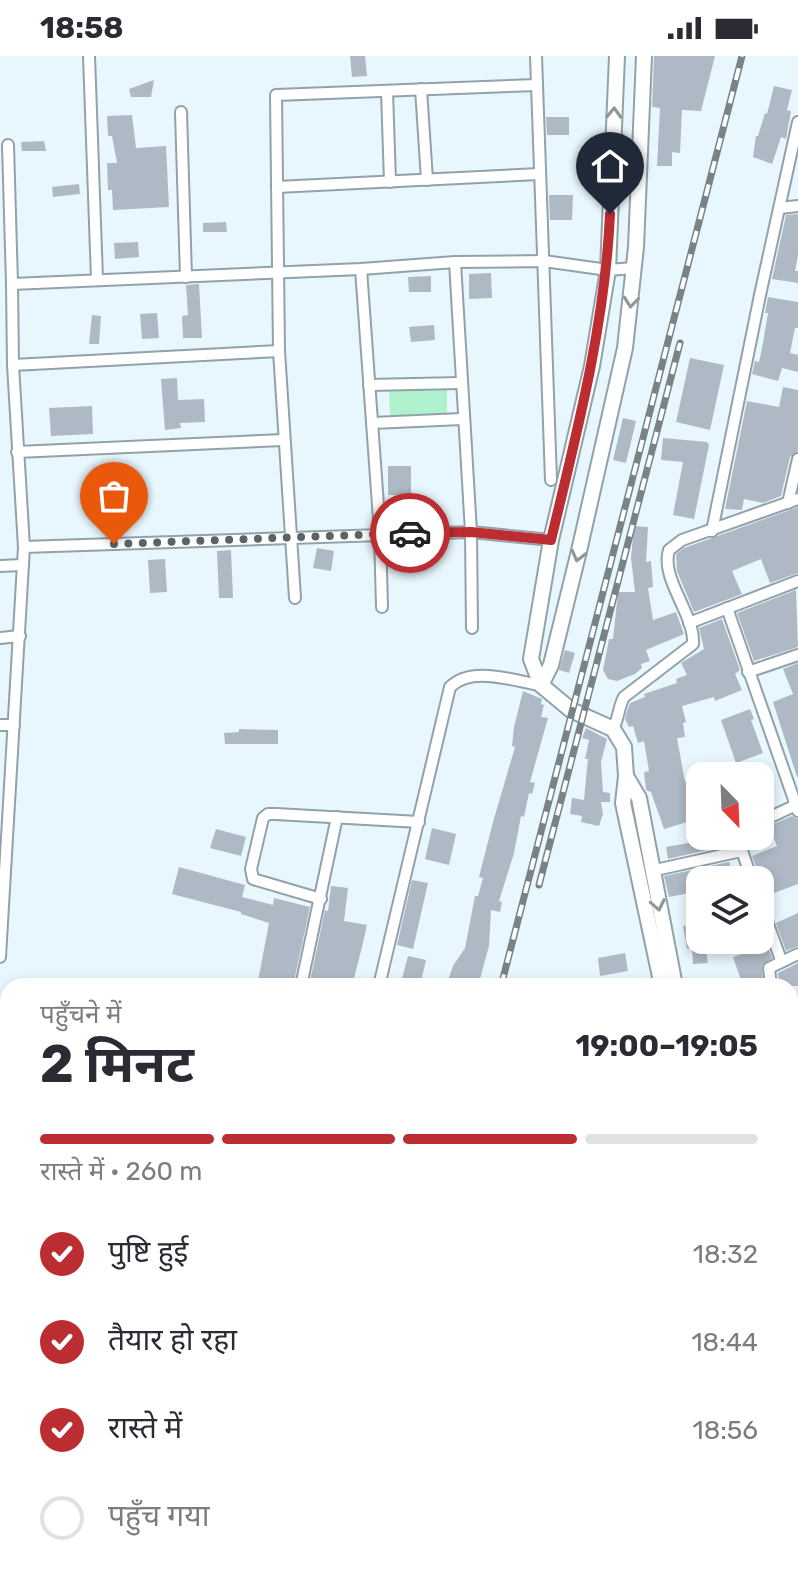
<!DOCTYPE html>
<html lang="hi">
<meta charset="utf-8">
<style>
:root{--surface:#fff;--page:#f7f7f7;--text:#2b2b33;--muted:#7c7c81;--line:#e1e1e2;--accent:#bc2d32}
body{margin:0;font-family:Rubik,"Noto Sans Devanagari",sans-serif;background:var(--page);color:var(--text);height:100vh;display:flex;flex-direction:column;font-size:30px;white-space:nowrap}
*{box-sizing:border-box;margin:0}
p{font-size:26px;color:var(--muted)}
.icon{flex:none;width:44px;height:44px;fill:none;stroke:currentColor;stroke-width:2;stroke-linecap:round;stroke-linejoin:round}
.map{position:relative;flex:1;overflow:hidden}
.sheet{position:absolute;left:0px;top:922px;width:798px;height:600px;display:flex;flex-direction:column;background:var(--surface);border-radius:24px 24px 0 0;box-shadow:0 4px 12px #0003}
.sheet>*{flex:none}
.needle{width:52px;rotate:157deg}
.fabs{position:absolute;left:686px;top:706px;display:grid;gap:16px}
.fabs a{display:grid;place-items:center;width:88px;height:88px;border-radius:16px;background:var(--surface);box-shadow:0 4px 12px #0003;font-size:40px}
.pin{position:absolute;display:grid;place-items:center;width:68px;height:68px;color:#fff;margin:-82px -34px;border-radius:50% 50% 50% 0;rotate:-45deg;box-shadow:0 0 8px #0007}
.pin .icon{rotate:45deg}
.courier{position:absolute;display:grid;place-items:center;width:80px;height:80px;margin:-40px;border:6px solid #bc2d32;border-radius:50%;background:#fff;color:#222;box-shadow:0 2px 10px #0007}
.overview em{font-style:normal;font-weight:700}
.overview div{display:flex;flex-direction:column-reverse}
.overview{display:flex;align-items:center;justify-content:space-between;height:136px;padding:0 40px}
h1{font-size:52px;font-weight:700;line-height:60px}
.bar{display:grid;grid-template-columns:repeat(4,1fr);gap:12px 8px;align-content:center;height:96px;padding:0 40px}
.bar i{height:10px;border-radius:6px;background:var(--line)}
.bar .on{background:var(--accent)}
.bar p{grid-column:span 4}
ol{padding:0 40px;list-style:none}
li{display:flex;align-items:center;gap:24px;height:88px}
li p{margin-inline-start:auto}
li .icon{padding:8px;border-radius:50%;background:var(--accent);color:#fff;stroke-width:4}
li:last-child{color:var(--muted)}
li i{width:44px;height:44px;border:4px solid var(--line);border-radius:50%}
.status{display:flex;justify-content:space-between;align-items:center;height:56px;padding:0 40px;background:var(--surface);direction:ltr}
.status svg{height:22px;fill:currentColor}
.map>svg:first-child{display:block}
</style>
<div class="status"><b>18:58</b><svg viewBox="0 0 49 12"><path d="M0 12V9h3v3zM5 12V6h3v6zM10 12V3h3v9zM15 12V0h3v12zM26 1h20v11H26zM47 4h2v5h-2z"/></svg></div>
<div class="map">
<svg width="798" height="1522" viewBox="0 0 798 1522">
<rect width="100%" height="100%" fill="#e8f7fd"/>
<!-- green -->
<polygon fill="#aff2cd" points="447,333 447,360 390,361 389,334"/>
<!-- building -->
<g fill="#afb9c6">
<polygon points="350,0 365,0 367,20 352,21"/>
<polygon points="654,0 715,0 701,55 682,54 680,97 672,96 672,110 657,110 660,52 652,51"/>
<polygon points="154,24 151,41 131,41 129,33"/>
<polygon points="774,30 792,34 787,54 791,55 786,83 781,81 772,108 753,101 756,80 758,80 765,57 767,58"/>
<polygon points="132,59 136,92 166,90 169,151 113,154 112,134 108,134 107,107 117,107 112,80 108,80 107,60"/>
<polygon points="546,61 569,61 569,79 547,79"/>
<polygon points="44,85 46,95 22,95 21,86"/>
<polygon points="79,128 80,138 53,141 52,131"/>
<polygon points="549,139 573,139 572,164 550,164"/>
<polygon points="798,158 798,199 795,215 798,215 798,227 772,223 786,159"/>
<polygon points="226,166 227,176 203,176 203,167"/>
<polygon points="138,186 139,201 115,203 114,187"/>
<polygon points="491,217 492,242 469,243 469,218"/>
<polygon points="431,220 431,236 409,236 408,221"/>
<polygon points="199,228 202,282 183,282 182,260 188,259 186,229"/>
<polygon points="768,241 798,246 798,272 795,272 790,297 798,299 798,316 782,312 778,325 752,318 755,305 759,306 763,287 768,257 765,257"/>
<polygon points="157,257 159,282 142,283 140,258"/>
<polygon points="92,259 101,260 99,288 89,288"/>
<polygon points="434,269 435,284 411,286 409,271"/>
<polygon points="690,302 724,309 710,374 676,366"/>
<polygon points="177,322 178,344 204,343 205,366 180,367 181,372 165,374 161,323"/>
<polygon points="783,331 798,334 798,395 790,401 781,440 763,447 744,443 742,454 725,453 747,345 779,351"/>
<polygon points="92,350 93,378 51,380 49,352"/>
<polygon points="623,362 636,365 626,407 613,404"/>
<polygon points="663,382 707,386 709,389 694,463 673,459 683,406 661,404"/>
<rect x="388" y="410" width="23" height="29"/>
<polygon points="798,451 798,517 770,527 761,503 732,515 742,538 694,556 677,515 676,498 684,492"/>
<polygon points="634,470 648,471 646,506 651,505 653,531 648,532 653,564 676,556 684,578 646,594 650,605 641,608 642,612 635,618 617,625 608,623 603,614 609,583 613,583 618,536 635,536 631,502"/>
<polygon points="317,492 334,495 331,515 313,512"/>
<polygon points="231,494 233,542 219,542 217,495"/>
<polygon points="165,503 167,536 150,537 148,504"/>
<polygon points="796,534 798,591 754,605 737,557"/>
<polygon points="722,563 740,614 735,618 742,634 715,645 714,641 682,650 686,666 683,667 685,681 677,682 685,726 700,720 700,762 664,773 651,736 646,734 644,716 649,715 644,685 638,687 633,670 629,671 625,663 627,655 630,647 645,641 644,638 677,627 676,623 687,619 681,607 704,593 699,572"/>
<polygon points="565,594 575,597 569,617 559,614"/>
<polygon points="798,607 798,721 797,721 773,646 793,638 783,613"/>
<polygon points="523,635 542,643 541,648 544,649 541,661 548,662 530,726 535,727 532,738 529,737 524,761 521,760 514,797 499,845 502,846 500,856 491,854 489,890 478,930 446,930 453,910 465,892 475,840 478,840 483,822 479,821 493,766 515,691 512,690 514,671"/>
<polygon points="750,653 754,663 751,664 763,697 736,707 721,664"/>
<polygon points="586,672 607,683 601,706 603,736 610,737 610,746 601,746 603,758 599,770 581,766 582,760 570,758 572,742 584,744 587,712 588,703 585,703 589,684 582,682"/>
<polygon points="239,673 278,674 278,688 225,688 224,677 239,676"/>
<polygon points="739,708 743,720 708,720 708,719"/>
<polygon points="792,760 798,763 798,828 766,840 760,838 760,821 752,800 777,790 769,770"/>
<polygon points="432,772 456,778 449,809 425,803"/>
<polygon points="216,773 246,781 241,800 210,792"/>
<polygon points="705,784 707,794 668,803 666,791"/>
<polygon points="729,806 735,824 700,824 700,845 691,847 690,837 669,841 664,820"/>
<polygon points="179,811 245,829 242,841 273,849 274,842 310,851 293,930 257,930 269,867 241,858 241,856 172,838"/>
<polygon points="412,824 428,827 413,893 397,889"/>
<polygon points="331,830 348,832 344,865 367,869 362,891 352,930 309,930 325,854 328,855"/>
<polygon points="798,857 798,890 786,895 776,867"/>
<polygon points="700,867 700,884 704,884 708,907 693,908 692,892 687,893 683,870"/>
<polygon points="761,873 772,902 762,909 763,930 743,930 733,901 760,892"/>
<polygon points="625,897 628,915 600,920 598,902"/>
<polygon points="408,900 426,904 420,930 400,930"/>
<polygon points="798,907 798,930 779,930 778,917"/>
</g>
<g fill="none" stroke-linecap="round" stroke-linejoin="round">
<!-- minor casing -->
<g stroke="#91a2a9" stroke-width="14">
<g id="minor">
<polyline points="89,0 97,223"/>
<polyline points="536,0 551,424"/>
<polyline points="421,33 427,124"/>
<polyline points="387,35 390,126"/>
<polyline points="181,56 186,221"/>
<polyline points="8,89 12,228"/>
<polyline points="277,131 539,118"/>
<polyline points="780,152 798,150"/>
<polyline points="455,206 471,476 472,572"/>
<polyline points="361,213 380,477 382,551"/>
<polyline points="13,309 279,295"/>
<polyline points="369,329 460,327"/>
<polyline points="372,367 462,363"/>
<polyline points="17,396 283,384"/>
<polyline points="788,447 798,403"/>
<polyline points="712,475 760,239 798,66"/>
<polyline points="24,491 471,476 551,484"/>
<polyline points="0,510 23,509"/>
<polyline points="295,542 279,295 276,39 537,29"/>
<polyline points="727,552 798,755"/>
<polyline points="689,567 798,525"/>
<polyline points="0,582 20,580"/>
<polyline points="748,616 798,599"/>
<polyline points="0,669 14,669"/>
<path d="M 613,673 C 619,662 618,652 624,641 L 693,588 C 695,558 660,523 669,494 L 682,484 L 798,443"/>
<polyline points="760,766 798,748"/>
<polyline points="737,780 752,824"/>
<polyline points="651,815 741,795"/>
<polyline points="321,843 253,823 251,813 263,762 268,758 276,758 419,766"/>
<polyline points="760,846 781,904"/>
<polyline points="0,901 24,491 13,309 12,228 361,213 455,206 544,205 608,214 634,212"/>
<polyline points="301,930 337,761"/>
<path d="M 379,930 L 450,631 C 472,609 513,625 541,629"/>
<polyline points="771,930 769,912 798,898"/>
<polyline points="790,974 798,975"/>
<polyline points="0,1172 8,1171"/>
<polyline points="790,1241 798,1238"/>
<polyline points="0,1295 7,1429 8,1522"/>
<polyline points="790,1439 798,1437"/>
<polyline points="511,1514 514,1522"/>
<polyline points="580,1514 583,1522"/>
<polyline points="648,1514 651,1522"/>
<polyline points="734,1514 736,1522"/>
<polyline points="448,1522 449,1514"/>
</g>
</g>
<!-- secondary casing -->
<g stroke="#91a2a9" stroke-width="18">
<g id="secondary">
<polyline points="617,0 608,214 592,310 551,484 531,603 541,629 571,654 613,673 624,691 626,720 639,742 675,930"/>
<polyline points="541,629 551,609 579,495 625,292 636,191 644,0"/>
<polyline points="626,720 623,747 662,930"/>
<polyline points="790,1323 798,1346"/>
<polyline points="790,1388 798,1415"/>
</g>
</g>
<!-- minor -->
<use href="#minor" stroke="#fff" stroke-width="10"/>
<!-- secondary -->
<use href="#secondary" stroke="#fff" stroke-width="14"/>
<!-- rail casing -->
<g stroke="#788387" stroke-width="7">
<g id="rail">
<polyline points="539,829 680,287"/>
<polyline points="501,930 742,0"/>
<polyline points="357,1522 359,1514"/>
</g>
</g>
<!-- rail -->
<use href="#rail" stroke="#fff" stroke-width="4" stroke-dasharray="12" stroke-linecap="butt"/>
</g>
<!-- one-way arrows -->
<defs><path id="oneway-chevron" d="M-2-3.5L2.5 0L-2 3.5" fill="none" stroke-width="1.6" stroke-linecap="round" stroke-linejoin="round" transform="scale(2)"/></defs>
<g stroke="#939697">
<use href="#oneway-chevron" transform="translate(614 57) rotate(-88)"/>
<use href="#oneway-chevron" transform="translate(631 246) rotate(96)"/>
<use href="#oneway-chevron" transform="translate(578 500) rotate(104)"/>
<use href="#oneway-chevron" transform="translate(658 849) rotate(79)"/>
</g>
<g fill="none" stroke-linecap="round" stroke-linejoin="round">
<!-- done -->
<polyline stroke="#5a6468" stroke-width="8" stroke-dasharray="0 14.4" points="114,488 410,477"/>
<!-- route -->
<path stroke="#bc2d32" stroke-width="10" d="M 410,477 L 471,476 L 551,484 C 577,376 605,269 610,158"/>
</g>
</svg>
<div class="fabs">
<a><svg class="needle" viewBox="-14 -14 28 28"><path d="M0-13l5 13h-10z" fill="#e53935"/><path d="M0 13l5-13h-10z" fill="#7c7c81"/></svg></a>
<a><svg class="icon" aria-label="layers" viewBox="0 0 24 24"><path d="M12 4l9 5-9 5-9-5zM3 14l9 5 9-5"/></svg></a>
</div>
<div class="pin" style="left:114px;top:488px;background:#ea580c"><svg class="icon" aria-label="bag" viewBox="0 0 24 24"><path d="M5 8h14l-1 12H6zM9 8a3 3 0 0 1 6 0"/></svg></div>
<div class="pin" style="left:610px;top:158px;background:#1f2937"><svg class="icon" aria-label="home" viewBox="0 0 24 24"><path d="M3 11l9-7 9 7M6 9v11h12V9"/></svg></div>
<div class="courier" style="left:410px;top:477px"><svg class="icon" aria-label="car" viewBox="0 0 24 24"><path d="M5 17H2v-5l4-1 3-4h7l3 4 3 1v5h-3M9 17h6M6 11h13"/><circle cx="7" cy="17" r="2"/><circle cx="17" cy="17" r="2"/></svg></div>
<section class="sheet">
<div class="overview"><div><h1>2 मिनट</h1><p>पहुँचने में</p></div><em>19:00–19:05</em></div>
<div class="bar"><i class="on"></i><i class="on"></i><i class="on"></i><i></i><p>रास्ते में · 260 m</p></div>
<ol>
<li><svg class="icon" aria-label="check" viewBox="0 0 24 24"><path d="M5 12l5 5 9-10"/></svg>पुष्टि हुई<p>18:32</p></li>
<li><svg class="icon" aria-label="check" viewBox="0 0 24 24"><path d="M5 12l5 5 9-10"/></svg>तैयार हो रहा<p>18:44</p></li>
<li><svg class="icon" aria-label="check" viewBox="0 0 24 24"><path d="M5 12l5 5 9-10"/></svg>रास्ते में<p>18:56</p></li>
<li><i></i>पहुँच गया</li>
</ol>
</section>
</div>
